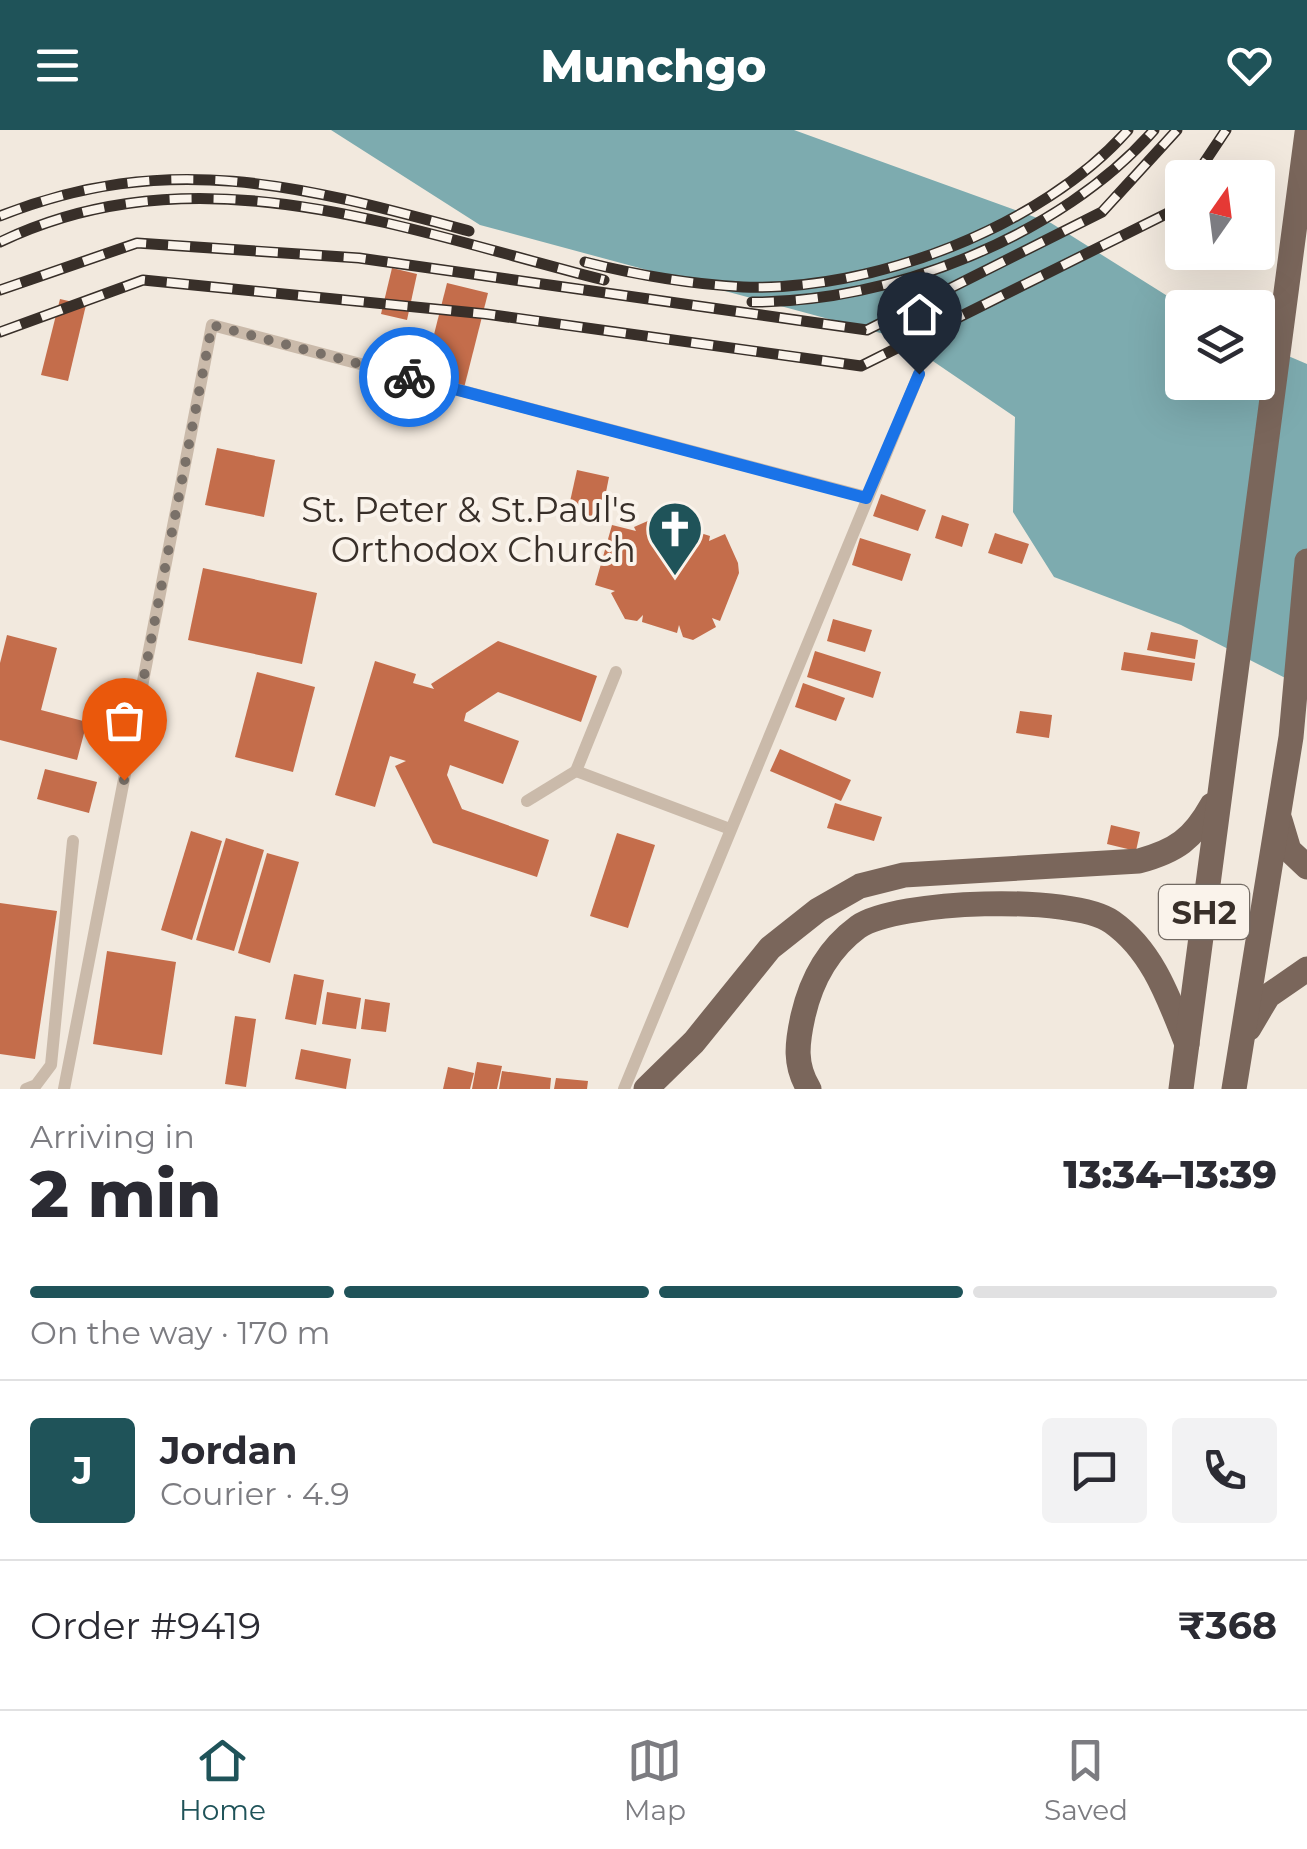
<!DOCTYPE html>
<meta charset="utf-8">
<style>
:root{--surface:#fff;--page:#f2f2f3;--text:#2b2b33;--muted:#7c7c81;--line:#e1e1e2;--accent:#1f5359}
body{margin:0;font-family:Montserrat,sans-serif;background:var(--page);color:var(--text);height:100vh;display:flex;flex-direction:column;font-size:38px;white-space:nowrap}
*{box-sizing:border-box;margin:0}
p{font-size:32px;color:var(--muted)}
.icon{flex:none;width:55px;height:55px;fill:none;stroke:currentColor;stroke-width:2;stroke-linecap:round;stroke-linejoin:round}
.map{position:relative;height:959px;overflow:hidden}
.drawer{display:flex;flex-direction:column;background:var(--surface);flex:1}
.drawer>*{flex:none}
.needle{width:65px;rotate:14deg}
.tools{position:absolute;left:1165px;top:30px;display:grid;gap:20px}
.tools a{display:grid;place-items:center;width:110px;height:110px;border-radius:10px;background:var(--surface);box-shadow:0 10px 40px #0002;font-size:50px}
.pin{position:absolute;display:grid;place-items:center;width:85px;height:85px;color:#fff;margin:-102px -42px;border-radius:50% 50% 50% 0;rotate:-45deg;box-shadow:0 0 10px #0007}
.pin .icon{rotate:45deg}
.courier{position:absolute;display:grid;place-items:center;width:100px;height:100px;margin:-50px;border:8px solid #1a73e8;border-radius:50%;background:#fff;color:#222;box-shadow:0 2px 12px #0007}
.overview em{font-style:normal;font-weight:800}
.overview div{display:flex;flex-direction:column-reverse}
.overview{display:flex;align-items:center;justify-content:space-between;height:170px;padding:0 30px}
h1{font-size:65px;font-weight:800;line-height:75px}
.bar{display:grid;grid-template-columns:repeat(4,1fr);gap:15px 10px;align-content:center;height:120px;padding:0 30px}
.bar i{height:12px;border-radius:8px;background:var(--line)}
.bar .current{background:var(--accent)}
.bar p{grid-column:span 4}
.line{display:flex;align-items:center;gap:25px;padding:0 30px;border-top:2px solid var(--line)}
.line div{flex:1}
.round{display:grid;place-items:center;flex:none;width:105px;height:105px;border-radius:10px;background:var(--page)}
header{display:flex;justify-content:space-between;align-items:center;height:130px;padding:0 30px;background:var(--accent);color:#fff;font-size:45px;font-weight:800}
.tabs{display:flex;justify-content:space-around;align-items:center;height:140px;border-top:2px solid var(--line);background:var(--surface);font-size:28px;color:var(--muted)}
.tabs a{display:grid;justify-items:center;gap:5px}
.tabs .current{color:var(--accent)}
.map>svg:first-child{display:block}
</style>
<header><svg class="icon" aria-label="menu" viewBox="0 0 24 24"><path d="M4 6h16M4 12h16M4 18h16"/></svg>Munchgo<svg class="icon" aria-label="heart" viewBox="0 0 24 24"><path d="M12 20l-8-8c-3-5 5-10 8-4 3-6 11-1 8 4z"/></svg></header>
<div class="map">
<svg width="1307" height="959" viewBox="0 0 1307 959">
<rect width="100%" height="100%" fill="#f2e9de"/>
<!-- water -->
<polygon fill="#7dabaf" points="331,0 794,0 1051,93 1185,177 1182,252 1258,252 1258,213 1307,234 1307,559 1181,495 1054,447 1013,382 1015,287 899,208 480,95"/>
<!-- building -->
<g fill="#c46d4b">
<polygon points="392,138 417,144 407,190 381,184"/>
<polygon points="447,153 488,163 464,258 423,248"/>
<polygon points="60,169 86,175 68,251 41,245"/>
<polygon points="217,318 275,330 264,387 205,375"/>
<polygon points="577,340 609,347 600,392 567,385"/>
<polygon points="881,364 926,380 918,401 873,386"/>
<polygon points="666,383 674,399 675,395 710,406 709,411 725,404 738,433 739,443 720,491 712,488 716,497 693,510 683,507 679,495 677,503 642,492 643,485 637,491 625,489 611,463 615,461 595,455 612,395 636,401 634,397"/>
<polygon points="942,385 969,394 962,417 935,408"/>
<polygon points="995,403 1029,414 1022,434 988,423"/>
<polygon points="860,408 911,424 902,451 852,435"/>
<polygon points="203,438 317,463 302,534 188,510"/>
<polygon points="833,489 872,500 865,522 827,511"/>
<polygon points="1151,502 1198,510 1195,529 1147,520"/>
<polygon points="7,505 57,518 41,580 87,592 77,630 0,610 0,533"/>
<polygon points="498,511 597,546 581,592 498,562 466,583 464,591 519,611 503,654 450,635 447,645 462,679 549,710 537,747 433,713 395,636 406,631 390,626 375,677 335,665 375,531 416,544 413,553 434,559 431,554"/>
<polygon points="815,521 881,542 873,568 807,547"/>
<polygon points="1124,522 1195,533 1192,551 1121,540"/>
<polygon points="257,542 315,557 293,642 235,627"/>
<polygon points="803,553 845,568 836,591 795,577"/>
<polygon points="1020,581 1052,585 1049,608 1016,603"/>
<polygon points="780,619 851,650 841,671 770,641"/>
<polygon points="45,639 97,652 89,683 37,669"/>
<polygon points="835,673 882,687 874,711 827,698"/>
<polygon points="1111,695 1140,702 1136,721 1107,714"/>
<polygon points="191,701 222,711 192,810 161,800"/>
<polygon points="617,703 655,715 628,798 590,786"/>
<polygon points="226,708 264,720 234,821 196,810"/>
<polygon points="267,723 299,732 270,833 238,823"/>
<polygon points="0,773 57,781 35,929 0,924"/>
<polygon points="107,821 176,832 162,925 93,914"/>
<polygon points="294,844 324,850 316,895 285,889"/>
<polygon points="327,862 361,868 356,899 322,894"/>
<polygon points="365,869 390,873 386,902 361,899"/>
<polygon points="235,886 256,889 246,957 225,954"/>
<polygon points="301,919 351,929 346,959 295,949"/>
<polygon points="477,932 502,936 497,959 472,959"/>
<polygon points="448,937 474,943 470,959 443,959"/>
<polygon points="502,941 551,948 550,959 499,959"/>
<polygon points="556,948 588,951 587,959 554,959"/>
</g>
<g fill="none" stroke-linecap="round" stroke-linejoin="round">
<!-- service -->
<g stroke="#cabaaa" stroke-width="12">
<polyline points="616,542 576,641 730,699"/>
<polyline points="527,671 576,641"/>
<polyline points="26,959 36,955 51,935 73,711"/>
<polyline points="64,959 212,195 866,367"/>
<polyline points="624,959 919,244"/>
</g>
<!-- primary -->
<g stroke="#7a665b" stroke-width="25">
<polyline points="1280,690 1289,720 1307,737"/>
<polyline points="1249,898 1268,866 1307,839"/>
<path d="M 646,959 L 694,912 L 770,818 L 818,780 L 860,756 L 904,745 L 1139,731 C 1176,721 1193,709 1212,675"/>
<path d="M 809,959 C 794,935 797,913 803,886 C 811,851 828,819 858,797 C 897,770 1072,764 1112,792 C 1153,821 1169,869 1187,914"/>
<polyline points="1181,959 1307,3"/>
<polyline points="1234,959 1291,607 1307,431"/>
</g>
<!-- rail casing -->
<g stroke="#382f29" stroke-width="11">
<g id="rail">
<polyline points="1194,48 1226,0"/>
<path d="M 0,86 C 169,19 302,56 469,101"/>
<path d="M 0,112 C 198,17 405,100 604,150"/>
<path d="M 585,132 C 637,145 689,154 743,157 C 872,162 1042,97 1128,0"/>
<polyline points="0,160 137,113 359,128 867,200 1102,82 1177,0"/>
<path d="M 752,172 C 891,173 1061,106 1154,0"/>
<polyline points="0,202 143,150 486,184 861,236 1172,81 1182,65"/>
</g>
</g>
<!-- rail -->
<use href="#rail" stroke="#faf3eb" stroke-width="8" stroke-dasharray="22" stroke-linecap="butt"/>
</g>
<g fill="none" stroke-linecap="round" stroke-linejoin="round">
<!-- done -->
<polyline stroke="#797068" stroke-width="10" stroke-dasharray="0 18" points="124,650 212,195 409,247"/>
<!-- route -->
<polyline stroke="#1a73e8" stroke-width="12" points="409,247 866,368 919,244"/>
</g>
<!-- icons -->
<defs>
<g id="church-pin" transform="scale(2.875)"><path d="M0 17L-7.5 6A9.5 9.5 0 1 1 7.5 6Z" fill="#1f5359" stroke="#faf3eb"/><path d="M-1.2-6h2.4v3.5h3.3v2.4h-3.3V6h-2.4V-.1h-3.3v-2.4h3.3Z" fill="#fff"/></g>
</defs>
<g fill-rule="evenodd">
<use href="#church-pin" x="675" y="399"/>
</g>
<g text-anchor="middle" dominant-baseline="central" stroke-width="8" stroke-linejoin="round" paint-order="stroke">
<!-- shield labels -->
<rect fill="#faf3eb" stroke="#726a63" stroke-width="2.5" x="1159" y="755" width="90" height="54" rx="8"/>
<g font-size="32" font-weight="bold" fill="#382f29">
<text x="1204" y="782">SH2</text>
</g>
<!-- poi labels -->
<g font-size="35" fill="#382f29" stroke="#faf3eb" text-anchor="end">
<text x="636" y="379">St. Peter &amp; St.Paul's<tspan x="636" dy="40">Orthodox Church</tspan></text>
</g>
</g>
</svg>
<div class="tools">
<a><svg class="needle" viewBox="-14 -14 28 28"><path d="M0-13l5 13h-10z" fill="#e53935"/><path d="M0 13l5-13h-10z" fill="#7c7c81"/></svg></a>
<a><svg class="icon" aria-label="layers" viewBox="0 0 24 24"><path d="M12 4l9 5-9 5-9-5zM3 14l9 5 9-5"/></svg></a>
</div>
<div class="pin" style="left:124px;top:650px;background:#ea580c"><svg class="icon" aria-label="bag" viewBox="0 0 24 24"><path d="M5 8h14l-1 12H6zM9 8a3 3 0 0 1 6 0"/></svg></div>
<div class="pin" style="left:919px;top:244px;background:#1f2937"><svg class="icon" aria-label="home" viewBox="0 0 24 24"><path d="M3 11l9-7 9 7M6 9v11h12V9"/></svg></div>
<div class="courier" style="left:409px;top:247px"><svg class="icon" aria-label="bike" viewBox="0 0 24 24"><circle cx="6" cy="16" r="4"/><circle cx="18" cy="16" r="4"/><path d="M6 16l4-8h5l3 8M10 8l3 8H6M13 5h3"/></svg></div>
</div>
<section class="drawer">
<div class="overview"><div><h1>2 min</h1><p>Arriving in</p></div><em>13:34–13:39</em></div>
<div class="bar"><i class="current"></i><i class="current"></i><i class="current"></i><i></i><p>On the way · 170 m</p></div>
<div class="line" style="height:180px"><b class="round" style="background:var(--accent);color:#fff">J</b><div><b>Jordan</b><p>Courier · 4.9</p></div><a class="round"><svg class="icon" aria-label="chat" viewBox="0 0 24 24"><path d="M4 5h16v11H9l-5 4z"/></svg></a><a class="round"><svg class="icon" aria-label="phone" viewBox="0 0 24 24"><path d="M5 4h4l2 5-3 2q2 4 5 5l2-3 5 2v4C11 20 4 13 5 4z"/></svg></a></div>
<div class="line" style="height:130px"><div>Order #9419</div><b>₹368</b></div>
</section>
<nav class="tabs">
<a class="current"><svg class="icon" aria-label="home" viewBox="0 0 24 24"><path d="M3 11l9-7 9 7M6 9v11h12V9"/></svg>Home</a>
<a><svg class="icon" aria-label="map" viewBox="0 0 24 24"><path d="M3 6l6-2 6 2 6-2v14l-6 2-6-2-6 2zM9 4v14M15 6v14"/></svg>Map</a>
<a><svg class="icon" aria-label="saved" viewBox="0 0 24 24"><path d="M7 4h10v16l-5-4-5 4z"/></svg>Saved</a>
</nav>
